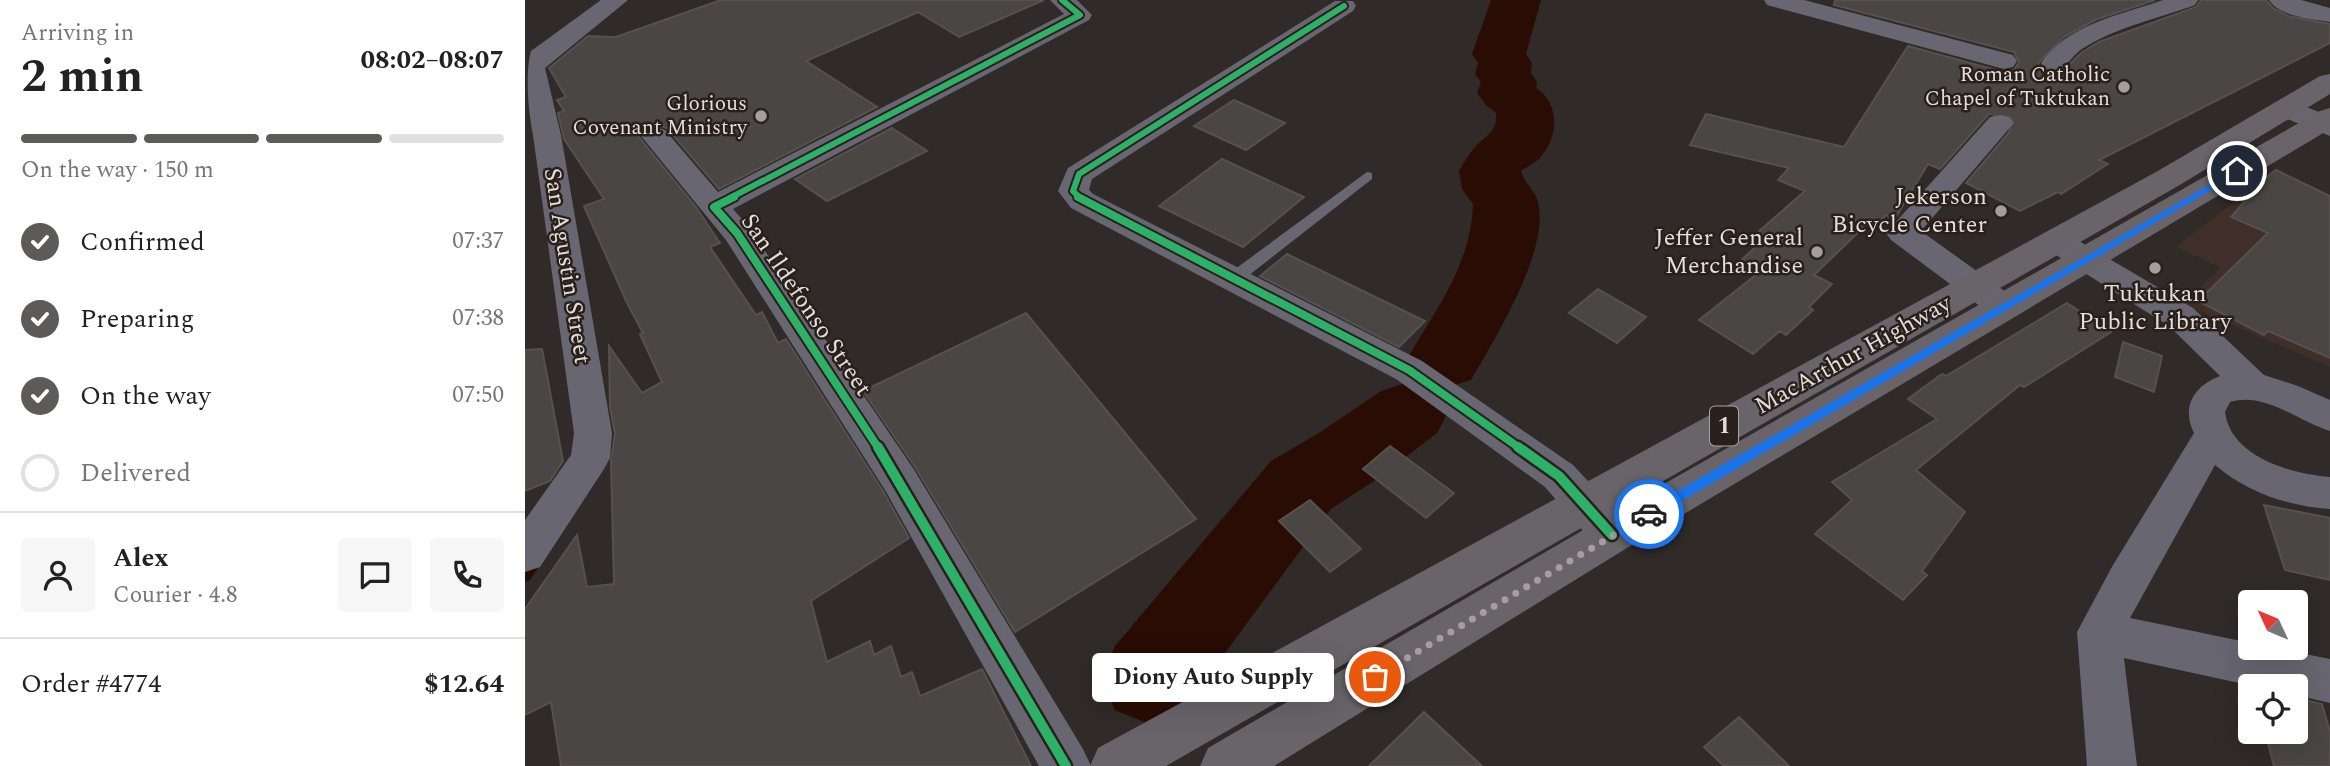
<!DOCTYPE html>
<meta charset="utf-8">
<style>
:root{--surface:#fff;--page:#f6f6f6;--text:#222;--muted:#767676;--line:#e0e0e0;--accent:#5d5a59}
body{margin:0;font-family:Spectral,serif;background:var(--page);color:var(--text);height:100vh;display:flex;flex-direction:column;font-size:26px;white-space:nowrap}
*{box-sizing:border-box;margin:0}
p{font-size:23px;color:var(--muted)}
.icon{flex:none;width:38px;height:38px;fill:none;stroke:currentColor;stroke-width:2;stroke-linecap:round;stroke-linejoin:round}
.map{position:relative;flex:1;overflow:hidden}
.details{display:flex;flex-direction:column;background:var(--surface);width:525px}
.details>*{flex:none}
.needle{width:46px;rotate:314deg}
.buttons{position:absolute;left:1713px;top:590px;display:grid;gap:14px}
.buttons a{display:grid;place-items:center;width:70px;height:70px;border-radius:7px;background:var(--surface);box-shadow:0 7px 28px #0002;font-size:35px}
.pin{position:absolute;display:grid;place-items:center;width:60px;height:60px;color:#fff;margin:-30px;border:4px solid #fff;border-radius:50%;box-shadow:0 2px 7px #0007}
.courier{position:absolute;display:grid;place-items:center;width:70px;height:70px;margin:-35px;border:5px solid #1a73e8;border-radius:50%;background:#fff;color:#222;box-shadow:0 2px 9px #0007}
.bubble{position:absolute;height:49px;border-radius:7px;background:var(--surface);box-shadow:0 7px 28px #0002;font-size:23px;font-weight:700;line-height:49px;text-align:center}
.summary em{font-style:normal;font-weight:700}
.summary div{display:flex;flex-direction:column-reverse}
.summary{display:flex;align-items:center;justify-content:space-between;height:119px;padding:0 21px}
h1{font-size:46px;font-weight:700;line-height:52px}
.bar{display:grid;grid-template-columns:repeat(4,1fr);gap:10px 7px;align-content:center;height:84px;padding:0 21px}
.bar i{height:9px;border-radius:5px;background:var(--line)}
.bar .selected{background:var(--accent)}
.bar p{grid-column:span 4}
.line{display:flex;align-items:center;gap:18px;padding:0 21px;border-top:2px solid var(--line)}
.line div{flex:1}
.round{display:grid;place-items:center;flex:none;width:74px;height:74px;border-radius:7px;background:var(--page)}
ol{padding:0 21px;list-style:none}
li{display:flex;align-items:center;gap:21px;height:77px}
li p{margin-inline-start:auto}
li .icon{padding:7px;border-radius:50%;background:var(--accent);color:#fff;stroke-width:4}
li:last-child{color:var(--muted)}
li i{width:38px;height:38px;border:4px solid var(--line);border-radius:50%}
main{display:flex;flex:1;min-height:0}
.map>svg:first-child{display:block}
</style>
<main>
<section class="details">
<div class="summary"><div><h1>2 min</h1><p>Arriving in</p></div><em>08:02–08:07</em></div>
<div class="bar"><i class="selected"></i><i class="selected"></i><i class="selected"></i><i></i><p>On the way · 150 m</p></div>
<ol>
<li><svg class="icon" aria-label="check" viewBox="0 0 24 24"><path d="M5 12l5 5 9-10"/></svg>Confirmed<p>07:37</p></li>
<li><svg class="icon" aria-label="check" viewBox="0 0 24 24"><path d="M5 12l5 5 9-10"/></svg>Preparing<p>07:38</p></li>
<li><svg class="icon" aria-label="check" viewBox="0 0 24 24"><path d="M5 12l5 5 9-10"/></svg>On the way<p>07:50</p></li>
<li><i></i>Delivered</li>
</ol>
<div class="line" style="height:126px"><a class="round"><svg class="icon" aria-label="person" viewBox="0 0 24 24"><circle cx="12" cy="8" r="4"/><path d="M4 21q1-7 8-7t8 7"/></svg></a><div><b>Alex</b><p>Courier · 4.8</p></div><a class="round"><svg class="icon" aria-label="chat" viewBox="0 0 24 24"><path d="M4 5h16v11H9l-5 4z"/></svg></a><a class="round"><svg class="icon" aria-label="phone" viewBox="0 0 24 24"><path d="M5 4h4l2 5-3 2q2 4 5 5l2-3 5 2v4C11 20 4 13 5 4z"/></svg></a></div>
<div class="line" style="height:91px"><div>Order #4774</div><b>$12.64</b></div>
</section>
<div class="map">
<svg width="1805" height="766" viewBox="0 0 1805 766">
<rect width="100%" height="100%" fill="#302a28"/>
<!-- built -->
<polygon fill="#3f2f28" points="1732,184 1805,216 1805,367 1656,303 1696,268 1651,247"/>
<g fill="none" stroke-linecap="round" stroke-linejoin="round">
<!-- stream -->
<path fill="#290c04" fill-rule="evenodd" d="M 12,552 L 17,554 L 19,558 L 5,580 L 0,582 C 0,570 0,557 12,552 Z"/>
<!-- river -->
<g fill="#290c04" fill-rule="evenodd">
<path d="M 966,0 L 1016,0 L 1001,54 L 1007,63 L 1006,73 L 1012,82 L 1011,88 C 1035,104 1034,136 1015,158 C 1010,163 1002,167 996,171 C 999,183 1008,188 1012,199 C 1028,246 969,340 946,380 L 919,388 L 892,380 L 881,361 C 910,310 946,266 948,204 L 937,189 L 934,171 C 939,163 944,153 951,146 C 962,135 973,131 971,113 L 961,105 L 952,93 L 956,82 L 950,74 L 953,63 L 947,54 Z"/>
<polygon points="884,382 912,391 923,412 912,433 852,479 806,509 658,710 624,724 590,710 575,678 590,646 746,461 794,433 856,391"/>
</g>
</g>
<!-- building -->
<g fill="#4a4644" stroke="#56514f" stroke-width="2">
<polygon points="196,0 519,0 434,37 393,12 281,61 352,107 194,189 142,128 129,124 118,129 113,136 171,207 195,243 185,247 231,315 237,312 253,343 261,339 358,491 384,538 286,601 302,662 345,641 349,655 366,646 376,677 387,672 395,696 457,669 506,766 36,766 26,702 0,715 0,609 52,535 62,587 89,584 86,461 90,433 85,408 84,346 117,393 137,382 115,334 118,333 102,303 59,206 79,199 39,139 33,113 39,111 32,100 41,97 24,68 63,36 91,37"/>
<polygon points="1310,0 1630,0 1570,20 1539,37 1513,63 1518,70 1527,72 1540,69 1556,53 1574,42 1671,7 1676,0 1741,0 1748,8 1763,16 1805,24 1805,43 1574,160 1583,164 1536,194 1533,192 1495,211 1441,183 1492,123 1486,114 1464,114 1415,169 1403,164 1369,220 1361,215 1355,221 1348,218 1289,275 1307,284 1284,307 1288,310 1261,335 1255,331 1228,354 1174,320 1232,274 1212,264 1234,244 1224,240 1280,191 1253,180 1264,168 1165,145 1181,114 1319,147 1383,46 1478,72 1489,70 1494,62 1489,52 1309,5"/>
<polygon points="709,100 760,123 721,150 669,126"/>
<polygon points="367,128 402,151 302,201 270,179"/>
<polygon points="697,159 779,197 718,247 634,206"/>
<polygon points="1751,170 1805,196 1805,358 1743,331 1739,335 1673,301 1743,233 1706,217 1740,178"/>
<polygon points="762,254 900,321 874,347 735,276"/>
<polygon points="1073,289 1121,317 1092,343 1044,313"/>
<polygon points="1542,303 1586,332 1499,387 1495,385 1391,470 1440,512 1397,571 1402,575 1378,600 1290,534 1327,500 1307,482 1412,419 1383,399 1417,374 1421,376"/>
<polygon points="501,313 671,519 490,632 390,467 338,391"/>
<polygon points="1598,342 1637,356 1629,392 1590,377"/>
<polygon points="17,349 38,461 25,481 0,491 0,350"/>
<polygon points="865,446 929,493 901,518 838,469"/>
<polygon points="785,500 836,549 805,572 754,521"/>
<polygon points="1739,505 1805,518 1805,580 1760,570"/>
<polygon points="1771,698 1797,704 1805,732 1805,766 1749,766 1740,732 1771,732"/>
<polygon points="899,712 957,766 844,766"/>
<polygon points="1214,717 1264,766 1199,766 1179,747"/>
</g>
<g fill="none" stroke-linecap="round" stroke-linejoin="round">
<!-- minor-tunnel -->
<polyline stroke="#4b4543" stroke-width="27" stroke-dasharray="27 14" stroke-linecap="butt" points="1475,123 1529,63"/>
<!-- service -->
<polygon fill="#686771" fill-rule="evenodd" points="842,172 847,173 847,179 714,283 702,283 700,279 702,275"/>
<!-- minor -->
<g fill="#686771" fill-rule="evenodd">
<path d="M 76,0 L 103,0 L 20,68 L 36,135 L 87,433 L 85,458 L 79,469 L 15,567 L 0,572 L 0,520 L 46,455 L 49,433 L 8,135 C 3,111 0,72 6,51 Z"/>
<polygon points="525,0 552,0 567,15 564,20 208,209 223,226 388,468 558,749 566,766 514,766 360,490 201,240 116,136 120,130 130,127 140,130 193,192 539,14"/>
<polygon points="1239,0 1279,0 1488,55 1492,61 1488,67 1479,69 1242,5"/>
<path d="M 1638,0 L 1673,0 L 1670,5 C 1634,18 1593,27 1560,47 C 1544,56 1542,74 1520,69 L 1516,63 C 1543,24 1595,15 1638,0 Z"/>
<path d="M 1744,0 L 1776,0 L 1805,8 L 1805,22 C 1787,19 1755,17 1744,0 Z"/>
<polygon points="810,1 828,1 831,6 828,11 567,179 564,190 568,194 897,361 1048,465 1102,523 1108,535 1102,547 1087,553 1072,547 1020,487 871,379 546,208 533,191 543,168"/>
<polygon points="1475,115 1485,117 1489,123 1396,231 1492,300 1497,308 1492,316 1480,320 1468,316 1366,240 1361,233 1465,117"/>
<path d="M 1531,231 L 1542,234 L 1668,308 L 1739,375 L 1773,386 L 1805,400 L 1805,431 C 1774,422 1740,391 1705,402 L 1700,412 C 1706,458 1768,474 1805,477 L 1805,509 C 1763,506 1723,493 1690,465 L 1605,618 L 1726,643 L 1726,648 L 1749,648 L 1805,659 L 1805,703 L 1771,695 L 1771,686 L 1728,686 L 1599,658 L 1612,766 L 1562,766 L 1552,632 L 1588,565 L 1669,433 C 1656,407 1669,386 1695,376 L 1644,326 L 1520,248 L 1515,241 L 1520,234 Z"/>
</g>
<!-- tertiary -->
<polygon fill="#686771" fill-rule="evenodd" points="1762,100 1805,116 1805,136 1752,115 1747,109 1752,103"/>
<!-- trunk -->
<g fill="#68646a" fill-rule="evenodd">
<polygon points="1805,74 1805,94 1653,186 641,766 565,766 573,748 1631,172 1795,76"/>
<polygon points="1805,108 1805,129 1102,548 749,766 675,766 683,748 1072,522 1795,111"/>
</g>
<!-- cycleway-far2 casing -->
<g stroke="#2a201b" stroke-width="10">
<g id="cycleway-far2">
<polyline points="205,198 555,15 537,0"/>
<polyline points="555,198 548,191 554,174 819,6"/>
</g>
</g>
<!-- cycleway-far1 casing -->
<g stroke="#2a201b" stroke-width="12">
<g id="cycleway-far1">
<polyline points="209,197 189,207 212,233 354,449"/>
<polyline points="553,197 884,370 996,449"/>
</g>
</g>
<!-- cycleway casing -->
<g stroke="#2a201b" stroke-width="15">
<g id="cycleway">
<polyline points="353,447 541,766"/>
<polyline points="993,447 1034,476 1087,535"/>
</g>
</g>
<!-- cycleway-far2 -->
<use href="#cycleway-far2" stroke="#2db169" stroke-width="6"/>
<!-- cycleway-far1 -->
<use href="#cycleway-far1" stroke="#2db169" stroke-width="8"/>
<!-- cycleway -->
<use href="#cycleway" stroke="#2db169" stroke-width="10"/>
</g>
<!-- route -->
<polygon fill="#1a73e8" points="1712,169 1715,169 1715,173 1128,518 1119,518 1119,510"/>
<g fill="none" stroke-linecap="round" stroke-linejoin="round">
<!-- done -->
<polyline stroke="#a59e9c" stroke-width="7" stroke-dasharray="0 12.6" points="850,677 1124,514"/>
</g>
<!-- markers -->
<g fill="#a59e9c" stroke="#2a201b" stroke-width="2.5">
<circle cx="1599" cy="87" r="7"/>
<circle cx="236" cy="116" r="7"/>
<circle cx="1476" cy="211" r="7"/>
<circle cx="1292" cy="252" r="7"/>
<circle cx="1630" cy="268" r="7"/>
</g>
<g text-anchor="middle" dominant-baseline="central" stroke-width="5" stroke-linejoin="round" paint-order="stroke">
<!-- far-poi labels -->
<g font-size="21" fill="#e4ddda" stroke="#2a201b" text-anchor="end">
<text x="1585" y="75">Roman Catholic<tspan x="1585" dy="24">Chapel of Tuktukan</tspan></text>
<text x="222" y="104">Glorious<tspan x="222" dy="24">Covenant Ministry</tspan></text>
</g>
<!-- shield labels -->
<rect fill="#2a201b" stroke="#aca4a1" stroke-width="2" x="1185" y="406.5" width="28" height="39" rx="5"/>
<g font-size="23" font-weight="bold" fill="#e4ddda">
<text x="1199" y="426">1</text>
</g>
<!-- poi labels -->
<g font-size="24" fill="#e4ddda" stroke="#2a201b" text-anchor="end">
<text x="1462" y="197">Jekerson<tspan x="1462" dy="28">Bicycle Center</tspan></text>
<text x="1278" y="238">Jeffer General<tspan x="1278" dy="28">Merchandise</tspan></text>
<text x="1630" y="294" text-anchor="middle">Tuktukan<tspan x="1630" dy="28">Public Library</tspan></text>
</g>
<!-- street labels -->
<g font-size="24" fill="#e4ddda" stroke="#2a201b">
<text transform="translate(42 266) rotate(81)">San Agustin Street</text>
<text transform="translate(281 305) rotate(56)">San Ildefonso Street</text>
<text transform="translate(1328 355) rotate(-29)">MacArthur Highway</text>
</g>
</g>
</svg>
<div class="buttons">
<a><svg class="needle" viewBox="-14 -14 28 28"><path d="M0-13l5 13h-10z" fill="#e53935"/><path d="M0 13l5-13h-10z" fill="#767676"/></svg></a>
<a><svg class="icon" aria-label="locate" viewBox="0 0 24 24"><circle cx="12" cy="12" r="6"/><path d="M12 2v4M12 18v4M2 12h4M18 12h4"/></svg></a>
</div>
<div class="pin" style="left:850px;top:677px;background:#ea580c"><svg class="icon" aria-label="bag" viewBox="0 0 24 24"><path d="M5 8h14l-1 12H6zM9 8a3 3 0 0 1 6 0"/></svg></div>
<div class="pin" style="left:1712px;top:171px;background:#1f2937"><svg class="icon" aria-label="home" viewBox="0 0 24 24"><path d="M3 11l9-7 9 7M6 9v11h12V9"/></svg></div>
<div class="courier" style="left:1124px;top:514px"><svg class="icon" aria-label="car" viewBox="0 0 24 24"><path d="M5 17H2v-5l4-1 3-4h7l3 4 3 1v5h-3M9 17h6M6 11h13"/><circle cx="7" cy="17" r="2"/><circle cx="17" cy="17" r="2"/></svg></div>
<div class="bubble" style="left:567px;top:653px;width:242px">Diony Auto Supply</div>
</div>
</main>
